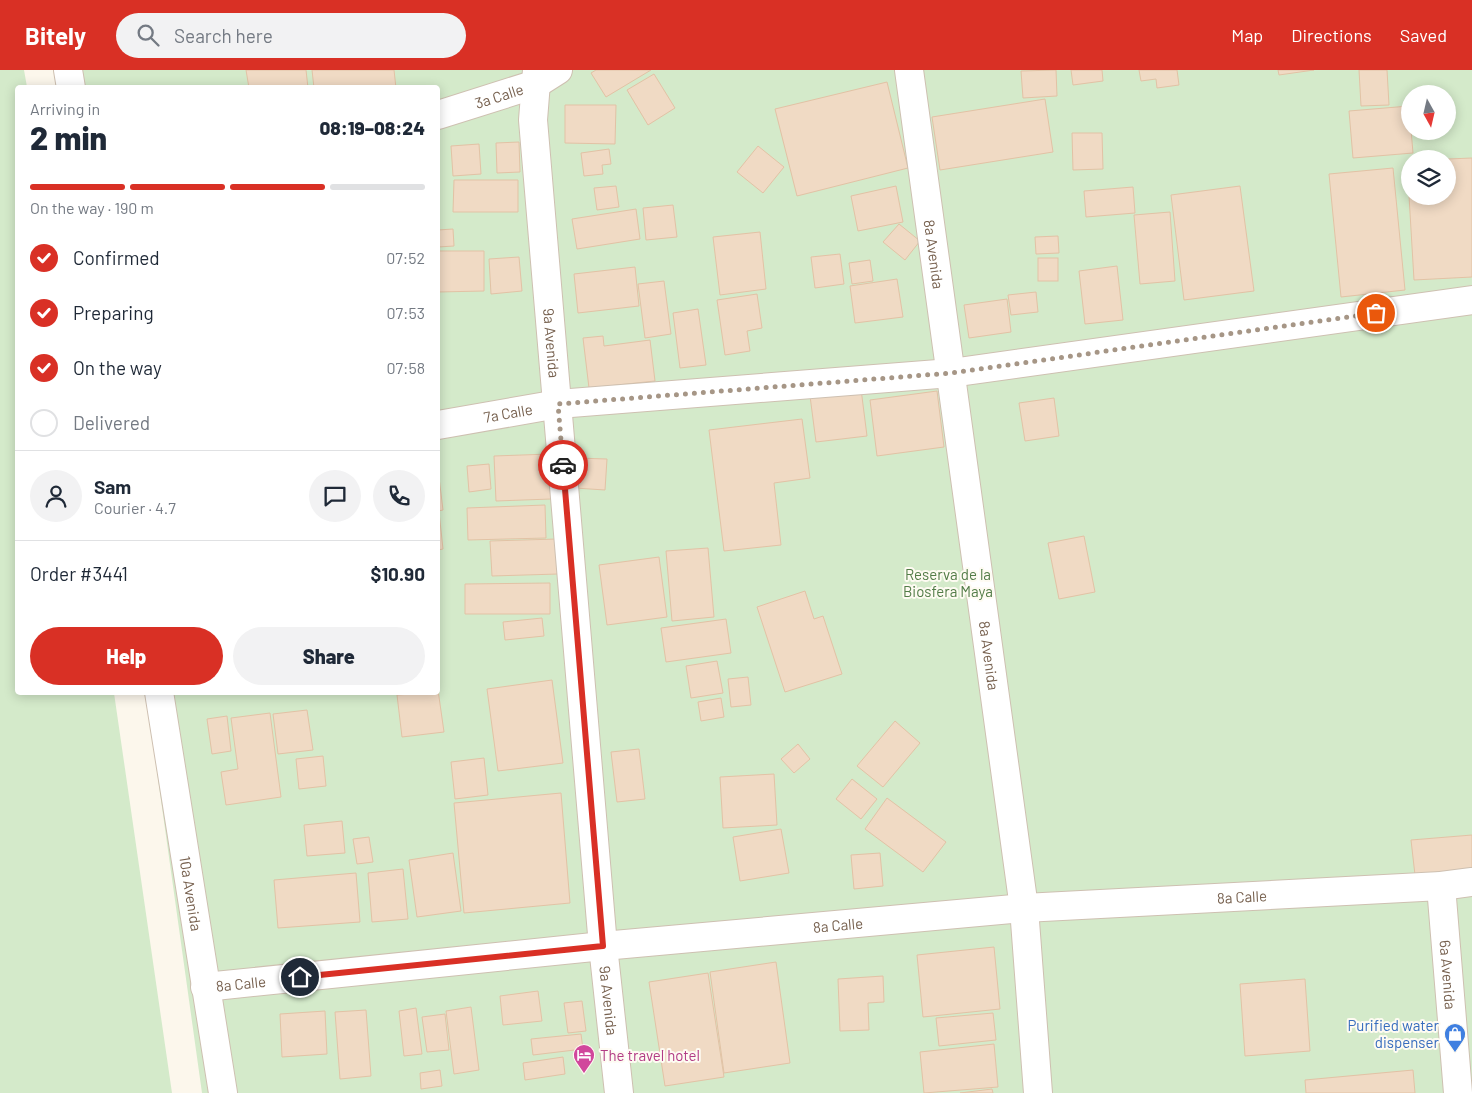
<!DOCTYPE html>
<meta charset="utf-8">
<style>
:root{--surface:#fff;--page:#f2f2f3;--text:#1f2937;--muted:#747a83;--line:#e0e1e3;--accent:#d93025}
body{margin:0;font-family:Barlow,sans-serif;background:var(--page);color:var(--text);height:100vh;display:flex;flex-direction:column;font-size:19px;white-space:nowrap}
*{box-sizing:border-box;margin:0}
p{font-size:16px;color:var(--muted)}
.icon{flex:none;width:28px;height:28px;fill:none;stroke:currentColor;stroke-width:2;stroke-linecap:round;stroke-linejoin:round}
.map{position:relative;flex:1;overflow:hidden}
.side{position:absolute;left:15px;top:15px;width:425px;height:610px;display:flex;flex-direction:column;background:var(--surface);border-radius:5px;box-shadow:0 2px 12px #0003}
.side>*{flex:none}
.needle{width:32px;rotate:172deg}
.buttons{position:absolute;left:1401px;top:15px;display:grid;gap:10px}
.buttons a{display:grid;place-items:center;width:55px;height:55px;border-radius:50%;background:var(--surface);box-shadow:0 2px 12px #0003;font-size:25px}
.pin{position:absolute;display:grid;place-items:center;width:42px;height:42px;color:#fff;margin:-21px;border:2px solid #fff;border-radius:50%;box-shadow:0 1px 5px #0007}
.courier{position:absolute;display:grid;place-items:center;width:50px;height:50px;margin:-25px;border:4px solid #d93025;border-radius:50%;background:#fff;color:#222;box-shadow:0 1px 6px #0007}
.overview em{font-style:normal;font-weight:800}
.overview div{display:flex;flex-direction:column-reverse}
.overview{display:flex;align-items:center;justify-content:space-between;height:85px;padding:0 15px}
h1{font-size:32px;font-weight:800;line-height:38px}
.bar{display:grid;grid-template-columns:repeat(4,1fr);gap:8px 5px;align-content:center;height:60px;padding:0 15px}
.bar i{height:6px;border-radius:4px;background:var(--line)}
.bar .on{background:var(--accent)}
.bar p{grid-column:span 4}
.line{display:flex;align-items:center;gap:12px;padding:0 15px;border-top:1px solid var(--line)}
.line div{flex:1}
.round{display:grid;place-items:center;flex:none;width:52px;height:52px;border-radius:26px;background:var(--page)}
ol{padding:0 15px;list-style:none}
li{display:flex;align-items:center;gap:15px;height:55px}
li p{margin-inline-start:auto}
li .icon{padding:5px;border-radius:50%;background:var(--accent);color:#fff;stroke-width:4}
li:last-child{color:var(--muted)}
li i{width:28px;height:28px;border:2px solid var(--line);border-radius:50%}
.primary-button{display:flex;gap:10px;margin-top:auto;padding:10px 15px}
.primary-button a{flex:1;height:58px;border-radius:30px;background:var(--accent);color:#fff;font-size:20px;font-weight:800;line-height:58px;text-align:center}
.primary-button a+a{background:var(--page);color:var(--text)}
header{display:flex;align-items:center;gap:30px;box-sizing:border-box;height:70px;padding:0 25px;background:var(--accent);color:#fff}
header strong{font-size:24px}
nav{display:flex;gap:28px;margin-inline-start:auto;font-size:18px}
.search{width:350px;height:45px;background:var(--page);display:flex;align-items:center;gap:12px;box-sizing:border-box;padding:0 18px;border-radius:28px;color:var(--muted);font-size:19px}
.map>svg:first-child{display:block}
</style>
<header>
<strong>Bitely</strong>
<div class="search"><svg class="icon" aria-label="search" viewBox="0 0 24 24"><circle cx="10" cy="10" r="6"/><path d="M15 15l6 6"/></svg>Search here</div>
<nav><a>Map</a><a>Directions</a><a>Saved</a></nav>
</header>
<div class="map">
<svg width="1472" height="1023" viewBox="0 0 1472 1023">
<rect width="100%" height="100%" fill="#fcf7ec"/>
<!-- green -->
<g fill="#d4eaca" fill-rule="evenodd">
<polygon points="0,0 24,0 27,17 18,18 18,622 114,623 172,1023 0,1023"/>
<path d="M 59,0 L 1472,0 L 1472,1023 L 202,1023 L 146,623 L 438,622 L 438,18 L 62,18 ZM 1410,24 L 1448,24 L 1448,61 L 1410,61 ZM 1410,89 L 1448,89 L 1448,126 L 1410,126 Z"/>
</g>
<!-- building -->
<g fill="#f0dac4" stroke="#e2c2a5">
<polygon points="246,0 306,0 308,18 249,18"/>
<polygon points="312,0 394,0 396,18 314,18"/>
<polygon points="596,0 651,0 606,27 591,3"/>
<polygon points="1056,0 1057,26 1023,28 1021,1"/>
<polygon points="1071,0 1102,0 1103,11 1073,15"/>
<polygon points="1139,0 1177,0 1179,15 1157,18 1156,9 1141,11"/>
<polygon points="1278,0 1314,0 1279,5"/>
<polygon points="1359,0 1387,0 1389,35 1361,36"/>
<polygon points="654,4 675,38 648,55 627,20"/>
<polygon points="887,12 908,98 797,126 775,39"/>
<polygon points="1045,29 1053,82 940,100 932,47"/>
<polygon points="565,35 616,35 615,74 565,73"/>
<polygon points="1409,36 1413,83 1353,88 1349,41"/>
<polygon points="1072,63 1102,63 1103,99 1073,100"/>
<polygon points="519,72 520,102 497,103 496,73"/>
<polygon points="479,74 481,104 453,106 451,76"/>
<polygon points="758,76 784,97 763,123 737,102"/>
<polygon points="609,79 611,94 602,95 603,104 584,106 581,83"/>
<polygon points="1472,88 1472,207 1414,210 1407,92 1410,92 1410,126 1448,126 1448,89"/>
<polygon points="1393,98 1405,220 1341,227 1329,104"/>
<polygon points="454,110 518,110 518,142 453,142"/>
<polygon points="616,116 619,137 597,140 594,118"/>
<polygon points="896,116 903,152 858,161 851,126"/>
<polygon points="1240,116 1254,221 1184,230 1171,125"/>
<polygon points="1133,117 1135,143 1086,147 1084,121"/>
<polygon points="673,135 677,167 646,170 643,138"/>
<polygon points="636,139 640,169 577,179 572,149"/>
<polygon points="1170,142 1175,211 1140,214 1134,145"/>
<polygon points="899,154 920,171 905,190 883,172"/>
<polygon points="453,159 454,176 438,177 438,160"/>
<polygon points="760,162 766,219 720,225 713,167"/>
<polygon points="1058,166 1059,183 1036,184 1035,167"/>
<polygon points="438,181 484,181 484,221 438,222"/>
<polygon points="840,184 844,214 815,218 811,187"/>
<polygon points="519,187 522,221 491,224 489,189"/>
<rect x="1038" y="188" width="20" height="23"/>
<polygon points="870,190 873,211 852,214 849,193"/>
<polygon points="1117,196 1123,250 1085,254 1079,201"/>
<polygon points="635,197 639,236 578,243 574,204"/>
<polygon points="897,209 903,247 855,253 850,216"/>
<polygon points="664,211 671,264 645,268 638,214"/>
<polygon points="1036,222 1038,242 1011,245 1008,225"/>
<polygon points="757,224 762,258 747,261 750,281 725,285 717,230"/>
<polygon points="1007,229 1011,262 969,268 964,235"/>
<polygon points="698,239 706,295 680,298 673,243"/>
<polygon points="603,266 604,276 650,270 655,311 589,318 583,268"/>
<polygon points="861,319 867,366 816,372 810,326"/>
<polygon points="937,321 944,377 877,386 870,330"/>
<polygon points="1054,328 1059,366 1025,371 1019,333"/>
<polygon points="802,349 810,408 774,413 781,475 724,481 709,360"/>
<polygon points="550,384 551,429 496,431 494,386"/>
<polygon points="576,388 607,389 605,420 575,418"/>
<polygon points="489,394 491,419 469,422 467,396"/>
<polygon points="438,399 443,440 438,441"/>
<polygon points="545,435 546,468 468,470 467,438"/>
<polygon points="439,442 443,479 438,480 438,443"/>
<polygon points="1084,466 1095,522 1059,529 1048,473"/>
<polygon points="557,469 558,504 492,506 490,471"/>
<polygon points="708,478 714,547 672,551 666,481"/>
<polygon points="659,487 667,547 607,555 599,495"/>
<polygon points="550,513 550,544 465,544 465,514"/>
<polygon points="805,521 814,549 823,546 842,604 785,622 757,537"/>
<polygon points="542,548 544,566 505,570 503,552"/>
<polygon points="726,549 731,583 666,592 661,558"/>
<polygon points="717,591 723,623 691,628 686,596"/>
<polygon points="748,607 751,635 731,637 728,609"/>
<polygon points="552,610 563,693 498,701 487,619"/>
<polygon points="438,620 444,662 402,667 397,625 438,622"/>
<polygon points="721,628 724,647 701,651 698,632"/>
<polygon points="307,640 313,680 278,684 273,644"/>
<polygon points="270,643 281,727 226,735 221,702 238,699 231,648"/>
<polygon points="227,646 231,681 212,684 207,649"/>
<polygon points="895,651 920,673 883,717 857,696"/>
<polygon points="798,674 810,689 794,703 781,689"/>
<polygon points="639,679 645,729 617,732 611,682"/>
<polygon points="323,686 326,716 299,719 296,689"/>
<polygon points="484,688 488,725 455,729 451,692"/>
<polygon points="774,704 777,755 723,758 720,707"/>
<polygon points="852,709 877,729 861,749 836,729"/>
<polygon points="561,723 570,833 464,843 454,733"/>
<polygon points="887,728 946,772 923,802 865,759"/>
<polygon points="342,751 345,783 307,786 304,755"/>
<polygon points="781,759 789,803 740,811 733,767"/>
<polygon points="1472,765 1472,800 1415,805 1411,770"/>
<polygon points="369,767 373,792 357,794 353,769"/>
<polygon points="453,783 461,841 417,847 409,790"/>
<polygon points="880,783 883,816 854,819 851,785"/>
<polygon points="403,799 408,849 372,852 368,803"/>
<polygon points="356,803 360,852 278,858 274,810"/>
<polygon points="994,877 1000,939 923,947 917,885"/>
<polygon points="776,892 790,993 724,1003 710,902"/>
<polygon points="708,903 724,1007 665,1016 649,912"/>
<polygon points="883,906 884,932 868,933 869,960 840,961 838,909"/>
<polygon points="1305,909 1310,981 1245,986 1240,914"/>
<polygon points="538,921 542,951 503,955 500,926"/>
<polygon points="582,931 586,961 568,963 564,933"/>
<polygon points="471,937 479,1000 454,1004 446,941"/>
<polygon points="416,938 422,984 404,986 399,941"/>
<polygon points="366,940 371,1006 340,1009 335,942"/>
<polygon points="325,941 327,984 282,987 280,944"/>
<polygon points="993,943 996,970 939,976 936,948"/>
<polygon points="445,944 449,980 427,982 422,947"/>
<polygon points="581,964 583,979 533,985 531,969"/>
<polygon points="994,974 998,1017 924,1023 920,982"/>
<polygon points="563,987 565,1004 525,1010 523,993"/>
<polygon points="440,1000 442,1016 421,1019 420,1003"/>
<polygon points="1413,1000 1415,1023 1306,1023 1305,1010"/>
<polygon points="992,1019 993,1023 960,1023"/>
</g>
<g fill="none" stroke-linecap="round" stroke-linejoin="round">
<!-- minor casing -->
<g stroke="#cec0b1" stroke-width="30">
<g id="minor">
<polyline points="68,0 71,18"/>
<path id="s1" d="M 537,0 L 533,50 L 603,876 L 619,1023"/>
<path id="s2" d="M 909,0 L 1024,838 L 1038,1023"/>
<path id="s3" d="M 438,45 L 536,14 L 558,0"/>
<path id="s4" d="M 438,355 L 558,334 L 951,303 L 1472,230"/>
<path id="s5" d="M 159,622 L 223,1023"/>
<path id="s6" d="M 1441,816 L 1458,1023"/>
<path id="s7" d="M 205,917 L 603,876 L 1024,838 L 1441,816 L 1472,812"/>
</g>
</g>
<!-- minor -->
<use href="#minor" stroke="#fff" stroke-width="28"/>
</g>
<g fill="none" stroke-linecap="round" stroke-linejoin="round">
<!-- done -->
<polyline stroke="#a69686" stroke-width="5" stroke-dasharray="0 9" points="563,395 558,334 951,303 1376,243"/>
<!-- route -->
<polyline stroke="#d93025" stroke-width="6" points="300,907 603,876 563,395"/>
</g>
<!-- icons -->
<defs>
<g id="shop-pin" transform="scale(1.125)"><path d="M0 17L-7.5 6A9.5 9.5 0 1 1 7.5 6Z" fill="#3f7fe0" stroke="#fefbf2"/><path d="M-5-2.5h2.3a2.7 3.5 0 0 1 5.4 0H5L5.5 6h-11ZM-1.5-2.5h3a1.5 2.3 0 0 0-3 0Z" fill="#fff"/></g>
<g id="hotel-pin" transform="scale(1.125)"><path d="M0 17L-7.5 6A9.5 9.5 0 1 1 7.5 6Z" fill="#d1479c" stroke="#fefbf2"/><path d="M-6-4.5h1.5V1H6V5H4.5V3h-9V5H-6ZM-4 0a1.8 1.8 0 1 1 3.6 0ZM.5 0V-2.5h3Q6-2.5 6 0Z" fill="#fff"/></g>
</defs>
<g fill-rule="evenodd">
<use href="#shop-pin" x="1455" y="964"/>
<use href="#hotel-pin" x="584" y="985"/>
</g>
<g text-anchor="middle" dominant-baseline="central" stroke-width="4" stroke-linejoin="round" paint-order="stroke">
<!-- street labels -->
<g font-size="15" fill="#77614f" stroke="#fefbf2">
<text stroke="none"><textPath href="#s3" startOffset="64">3a Calle</textPath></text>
<text stroke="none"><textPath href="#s2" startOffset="186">8a Avenida</textPath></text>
<text stroke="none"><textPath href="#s1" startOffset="274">9a Avenida</textPath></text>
<text stroke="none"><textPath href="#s4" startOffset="71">7a Calle</textPath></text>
<text stroke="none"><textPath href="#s2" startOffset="591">8a Avenida</textPath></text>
<text stroke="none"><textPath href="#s5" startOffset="204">10a Avenida</textPath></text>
<text stroke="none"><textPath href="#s7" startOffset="1041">8a Calle</textPath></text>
<text stroke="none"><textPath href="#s7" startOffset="636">8a Calle</textPath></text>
<text stroke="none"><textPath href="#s6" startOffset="89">6a Avenida</textPath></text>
<text stroke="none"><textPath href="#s7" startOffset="36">8a Calle</textPath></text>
<text stroke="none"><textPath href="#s1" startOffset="934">9a Avenida</textPath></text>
</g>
<!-- park labels -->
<g font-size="15" fill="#527c47" stroke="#fefbf2">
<text x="948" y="504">Reserva de la<tspan x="948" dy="17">Biosfera Maya</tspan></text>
</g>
<!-- shop labels -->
<g font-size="15" fill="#366cbe" stroke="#fefbf2" text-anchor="end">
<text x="1439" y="955">Purified water<tspan x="1439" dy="17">dispenser</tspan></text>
</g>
<!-- hotel labels -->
<g font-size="15" fill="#b23c85" stroke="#fefbf2" text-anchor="start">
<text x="600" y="985">The travel hotel</text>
</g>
</g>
</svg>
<div class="buttons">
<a><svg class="needle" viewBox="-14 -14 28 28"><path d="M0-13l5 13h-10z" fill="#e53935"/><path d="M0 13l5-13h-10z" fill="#747a83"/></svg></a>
<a><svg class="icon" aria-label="layers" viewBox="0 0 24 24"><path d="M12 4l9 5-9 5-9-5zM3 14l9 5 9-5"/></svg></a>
</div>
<div class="pin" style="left:1376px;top:243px;background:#ea580c"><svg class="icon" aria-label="bag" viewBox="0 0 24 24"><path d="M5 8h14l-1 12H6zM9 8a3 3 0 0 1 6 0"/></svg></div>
<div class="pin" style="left:300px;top:907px;background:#1f2937"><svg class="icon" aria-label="home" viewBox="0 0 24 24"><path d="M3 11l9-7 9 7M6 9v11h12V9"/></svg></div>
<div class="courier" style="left:563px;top:395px"><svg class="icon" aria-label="car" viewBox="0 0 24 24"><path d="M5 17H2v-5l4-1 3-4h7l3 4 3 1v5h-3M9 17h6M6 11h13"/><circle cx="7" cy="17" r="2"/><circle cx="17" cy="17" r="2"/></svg></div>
<section class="side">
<div class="overview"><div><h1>2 min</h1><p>Arriving in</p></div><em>08:19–08:24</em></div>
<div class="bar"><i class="on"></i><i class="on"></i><i class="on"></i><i></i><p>On the way · 190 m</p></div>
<ol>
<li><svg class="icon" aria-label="check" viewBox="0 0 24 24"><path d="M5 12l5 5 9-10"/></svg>Confirmed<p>07:52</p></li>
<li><svg class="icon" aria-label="check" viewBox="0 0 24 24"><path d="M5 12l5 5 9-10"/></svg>Preparing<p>07:53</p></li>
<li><svg class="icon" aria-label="check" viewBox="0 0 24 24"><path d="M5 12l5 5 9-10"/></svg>On the way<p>07:58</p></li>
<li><i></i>Delivered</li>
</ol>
<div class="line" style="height:90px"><a class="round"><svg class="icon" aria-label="person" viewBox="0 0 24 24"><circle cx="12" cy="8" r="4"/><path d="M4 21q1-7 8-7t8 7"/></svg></a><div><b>Sam</b><p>Courier · 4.7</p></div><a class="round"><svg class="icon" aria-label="chat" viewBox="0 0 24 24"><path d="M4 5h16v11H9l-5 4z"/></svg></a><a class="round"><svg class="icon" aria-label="phone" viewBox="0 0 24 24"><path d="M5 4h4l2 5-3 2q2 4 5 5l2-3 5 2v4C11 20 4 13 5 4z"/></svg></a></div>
<div class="line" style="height:65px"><div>Order #3441</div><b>$10.90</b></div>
<div class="primary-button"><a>Help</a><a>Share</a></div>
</section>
</div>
